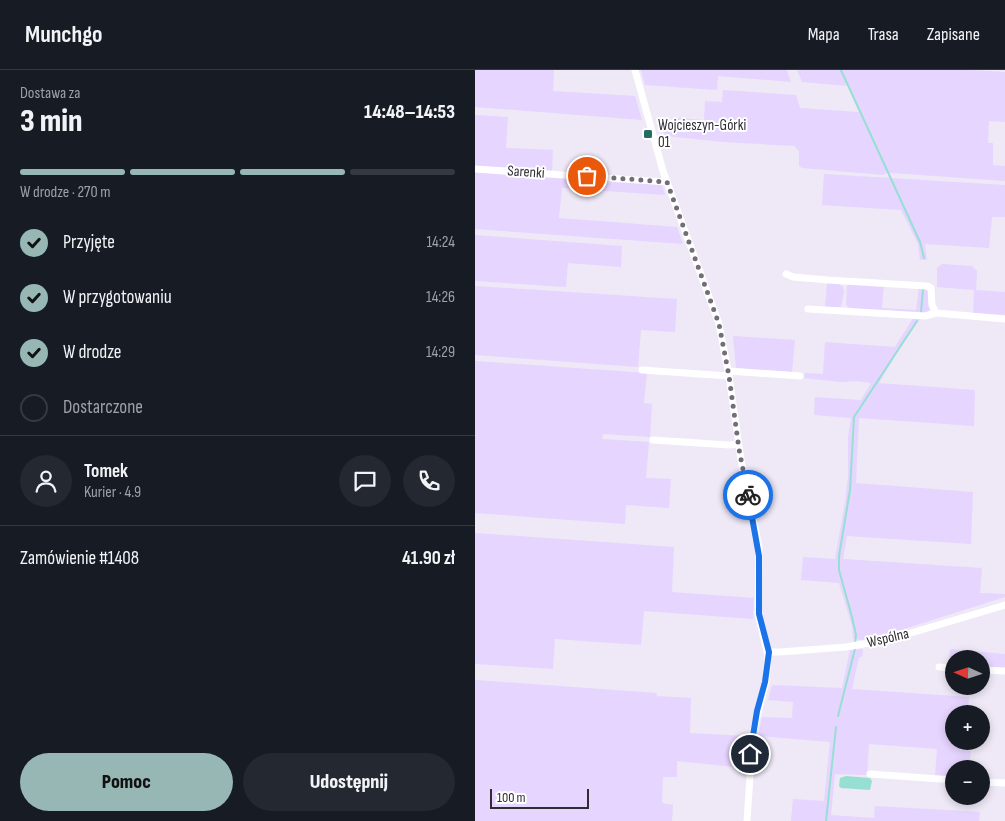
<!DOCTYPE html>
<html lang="pl">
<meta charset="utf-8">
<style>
:root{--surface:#171b24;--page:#242831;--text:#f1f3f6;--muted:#9ea1a6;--line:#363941;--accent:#96b7b4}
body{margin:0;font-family:"Sofia Sans Condensed",sans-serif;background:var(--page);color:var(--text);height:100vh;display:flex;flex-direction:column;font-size:19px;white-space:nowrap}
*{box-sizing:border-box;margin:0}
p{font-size:16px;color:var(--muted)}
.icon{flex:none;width:28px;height:28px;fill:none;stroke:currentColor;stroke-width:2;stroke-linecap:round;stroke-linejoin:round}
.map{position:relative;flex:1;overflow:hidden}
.panel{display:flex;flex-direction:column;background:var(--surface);width:475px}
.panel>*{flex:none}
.needle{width:32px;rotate:273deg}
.buttons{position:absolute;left:470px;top:580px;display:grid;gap:10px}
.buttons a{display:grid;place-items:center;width:45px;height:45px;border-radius:50%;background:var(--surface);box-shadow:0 2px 8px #0003;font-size:25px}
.scale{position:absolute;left:15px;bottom:12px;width:99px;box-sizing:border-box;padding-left:5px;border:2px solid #2f2c32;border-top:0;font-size:14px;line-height:18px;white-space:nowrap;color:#2f2c32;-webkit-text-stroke:4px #fff;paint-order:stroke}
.pin{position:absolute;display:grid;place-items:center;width:42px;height:42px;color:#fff;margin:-21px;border:2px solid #fff;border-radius:50%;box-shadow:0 1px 5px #0007}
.courier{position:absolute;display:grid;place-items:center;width:50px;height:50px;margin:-25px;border:4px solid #1a73e8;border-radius:50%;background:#fff;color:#222;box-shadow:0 1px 6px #0007}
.headline em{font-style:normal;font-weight:800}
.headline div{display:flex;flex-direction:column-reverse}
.headline{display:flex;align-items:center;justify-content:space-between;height:85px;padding:0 20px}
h1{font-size:32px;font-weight:800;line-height:38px}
.bar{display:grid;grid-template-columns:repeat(4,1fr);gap:8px 5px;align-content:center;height:60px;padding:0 20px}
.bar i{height:6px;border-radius:4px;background:var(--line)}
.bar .current{background:var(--accent)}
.bar p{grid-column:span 4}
.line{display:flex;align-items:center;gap:12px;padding:0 20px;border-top:1px solid var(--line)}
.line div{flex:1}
.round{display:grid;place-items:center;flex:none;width:52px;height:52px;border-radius:26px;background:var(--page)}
ol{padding:0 20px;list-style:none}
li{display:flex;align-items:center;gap:15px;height:55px}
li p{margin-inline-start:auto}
li .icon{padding:5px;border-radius:50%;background:var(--accent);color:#111;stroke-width:4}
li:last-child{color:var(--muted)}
li i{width:28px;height:28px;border:2px solid var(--line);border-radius:50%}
.primary-button{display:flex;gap:10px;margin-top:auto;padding:10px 20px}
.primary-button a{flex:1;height:58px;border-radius:30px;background:var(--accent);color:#111;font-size:20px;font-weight:800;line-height:58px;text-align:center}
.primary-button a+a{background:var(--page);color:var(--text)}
header{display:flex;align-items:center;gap:30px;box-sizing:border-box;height:70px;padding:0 25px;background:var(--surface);border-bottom:1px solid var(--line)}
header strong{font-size:24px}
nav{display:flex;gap:28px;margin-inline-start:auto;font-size:18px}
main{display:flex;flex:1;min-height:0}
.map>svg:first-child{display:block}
</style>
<header>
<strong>Munchgo</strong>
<nav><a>Mapa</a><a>Trasa</a><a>Zapisane</a></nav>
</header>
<main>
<section class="panel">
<div class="headline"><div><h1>3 min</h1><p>Dostawa za</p></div><em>14:48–14:53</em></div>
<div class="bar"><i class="current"></i><i class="current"></i><i class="current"></i><i></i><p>W drodze · 270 m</p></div>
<ol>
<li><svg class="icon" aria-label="check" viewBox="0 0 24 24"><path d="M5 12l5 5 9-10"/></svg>Przyjęte<p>14:24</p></li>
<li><svg class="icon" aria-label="check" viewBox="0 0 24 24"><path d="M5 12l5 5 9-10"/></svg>W przygotowaniu<p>14:26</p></li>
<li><svg class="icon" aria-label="check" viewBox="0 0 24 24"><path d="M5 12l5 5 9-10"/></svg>W drodze<p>14:29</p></li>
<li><i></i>Dostarczone</li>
</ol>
<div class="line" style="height:90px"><a class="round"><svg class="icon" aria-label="person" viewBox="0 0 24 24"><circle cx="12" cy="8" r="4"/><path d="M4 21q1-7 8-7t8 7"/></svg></a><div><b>Tomek</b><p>Kurier · 4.9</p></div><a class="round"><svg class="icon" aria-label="chat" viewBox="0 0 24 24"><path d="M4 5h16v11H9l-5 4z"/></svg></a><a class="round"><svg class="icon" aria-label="phone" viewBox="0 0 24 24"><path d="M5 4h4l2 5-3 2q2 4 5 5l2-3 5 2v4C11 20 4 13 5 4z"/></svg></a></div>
<div class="line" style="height:65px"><div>Zamówienie #1408</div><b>41.90 zł</b></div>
<div class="primary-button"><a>Pomoc</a><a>Udostępnij</a></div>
</section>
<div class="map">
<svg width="530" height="751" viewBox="0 0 530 751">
<rect width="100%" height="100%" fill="#eee8f7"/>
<!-- green -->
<g fill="#e6d5fe">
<polygon points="0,0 79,0 78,21 160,26 167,50 0,37"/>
<polygon points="166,0 312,0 316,12 243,6 242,20 170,15"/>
<polygon points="322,0 495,0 530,2 530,52 514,51 513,73 518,73 518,95 530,96 530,111 417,103 411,103 409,105 327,98 324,96 324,81 319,76 249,72 190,66 187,54 198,52 203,48 229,50 230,31 247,32 248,20 321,25 325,38 384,42 373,16 327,12"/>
<polygon points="0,45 33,47 31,78 78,80 77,101 185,108 190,125 87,118 84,148 202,157 208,174 0,159"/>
<polygon points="349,104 530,115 530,147 517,147 514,178 450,174 452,190 445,190 443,174 426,140 347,135"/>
<polygon points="0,165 147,176 146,197 93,193 91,217 0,211"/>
<polygon points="467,194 497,196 502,201 501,220 530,222 530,245 498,243 499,220 462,217 462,198"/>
<polygon points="352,213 362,213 368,217 369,222 366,237 350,237"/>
<polygon points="374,213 409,214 407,238 441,240 444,217 452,220 455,223 455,237 453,243 376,239 371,235 372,216"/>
<polygon points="0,216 202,229 200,262 166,260 163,297 0,285"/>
<polygon points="438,248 445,249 424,279 404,313 500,320 499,356 384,348 381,413 498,422 496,474 372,466 368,489 507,498 505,523 530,524 530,527 410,565 387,570 378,569 377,556 364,513 326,510 328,487 360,489 370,432 373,407 373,368 376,348 339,345 340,327 386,330 396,313 381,311 366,312 329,308 330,303 348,304 350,272 420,277"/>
<polygon points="258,266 320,270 317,302 261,298"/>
<polygon points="0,291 172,303 169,333 177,334 175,367 128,364 127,369 174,372 171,408 196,409 194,438 151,435 150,454 0,443"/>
<polygon points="0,463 199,477 197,522 279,528 278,549 169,541 166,575 80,569 78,599 0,594"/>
<polygon points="388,579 387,587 384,587 377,619 494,627 493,644 479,644 479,671 485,671 485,680 496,681 494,699 479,699 479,707 460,706 462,679 394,674 392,705 360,704 356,745 399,748 400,736 505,742 504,751 316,751 318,729 349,731 355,672 283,666 287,647 317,648 318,632 293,630 297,615 367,618 375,580"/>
<polygon points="475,579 530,584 530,600 506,598 506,589 479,589 479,597 473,596"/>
<polygon points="0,610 181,623 182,626 216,628 215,663 271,666 269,698 202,691 202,707 188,707 187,733 198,735 197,751 0,751"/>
</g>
<!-- water -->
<polygon fill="#97dfd3" points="371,706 395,708 397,711 395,720 366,718 364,716 365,708"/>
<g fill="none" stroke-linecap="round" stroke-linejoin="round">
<!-- stream -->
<g stroke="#97dfd3" stroke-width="2">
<polyline points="366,0 445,172 449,188"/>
<polyline points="446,242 448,220"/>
<polyline points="380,574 381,565 377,547 364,500 364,486 375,420 379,347 442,251"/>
<polyline points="363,646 380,579"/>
<polyline points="351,751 361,657"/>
</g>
<!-- minor -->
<g stroke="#fff" stroke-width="7">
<polyline points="160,0 188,101 244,254 254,306 266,390 284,477 283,544 293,586 291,612 278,663 272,751"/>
<polyline points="0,99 192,112"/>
<polyline points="311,204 318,207 353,210 452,216 456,218 457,235 461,243 530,249"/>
<polyline points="333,239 450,246 461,243"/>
<polyline points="167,300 254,306"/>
<polyline points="253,301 325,306"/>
<polyline points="178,370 254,375 263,374"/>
<polyline points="293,582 305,582 371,577 400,572 426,566 530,535"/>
<polyline points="464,597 479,598"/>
<polyline points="506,600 530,601"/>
<polyline points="395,704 479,710"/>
<polyline points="506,712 530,713"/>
</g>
</g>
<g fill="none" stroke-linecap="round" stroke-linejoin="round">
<!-- done -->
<polyline stroke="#726e77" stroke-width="5" stroke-dasharray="0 9" points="112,106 192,112 244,254 254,306 264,379 273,425"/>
<!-- route -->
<polyline stroke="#1a73e8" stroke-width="6" points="273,425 284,486 284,544 294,582 290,612 282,641 275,684"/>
</g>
<!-- markers -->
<rect fill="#266d63" stroke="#fff" stroke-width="2" x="168" y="59" width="10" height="10" rx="2.5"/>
<g text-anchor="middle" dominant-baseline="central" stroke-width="4" stroke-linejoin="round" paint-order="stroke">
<!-- poi labels -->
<g font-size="15" fill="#2f2c32" stroke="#fff" text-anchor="start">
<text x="183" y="55">Wojcieszyn-Górki<tspan x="183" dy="17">01</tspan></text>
</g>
<!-- street labels -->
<g font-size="15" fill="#2f2c32" stroke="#fff">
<text transform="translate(51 102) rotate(4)">Sarenki</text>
<text transform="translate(413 568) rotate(-13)">Wspólna</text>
</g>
</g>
</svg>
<div class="buttons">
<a><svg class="needle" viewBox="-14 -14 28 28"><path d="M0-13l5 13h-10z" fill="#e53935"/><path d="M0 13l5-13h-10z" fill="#9ea1a6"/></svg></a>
<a>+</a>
<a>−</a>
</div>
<div class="scale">100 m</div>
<div class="pin" style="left:112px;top:106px;background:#ea580c"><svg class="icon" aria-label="bag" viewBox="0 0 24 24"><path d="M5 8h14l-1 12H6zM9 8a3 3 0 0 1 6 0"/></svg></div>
<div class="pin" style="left:275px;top:684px;background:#1f2937"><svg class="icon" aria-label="home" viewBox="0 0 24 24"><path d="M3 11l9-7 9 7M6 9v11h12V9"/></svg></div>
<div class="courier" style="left:273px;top:425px"><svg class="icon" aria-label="bike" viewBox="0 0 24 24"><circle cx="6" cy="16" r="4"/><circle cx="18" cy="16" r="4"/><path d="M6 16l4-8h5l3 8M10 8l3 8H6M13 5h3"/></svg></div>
</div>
</main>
